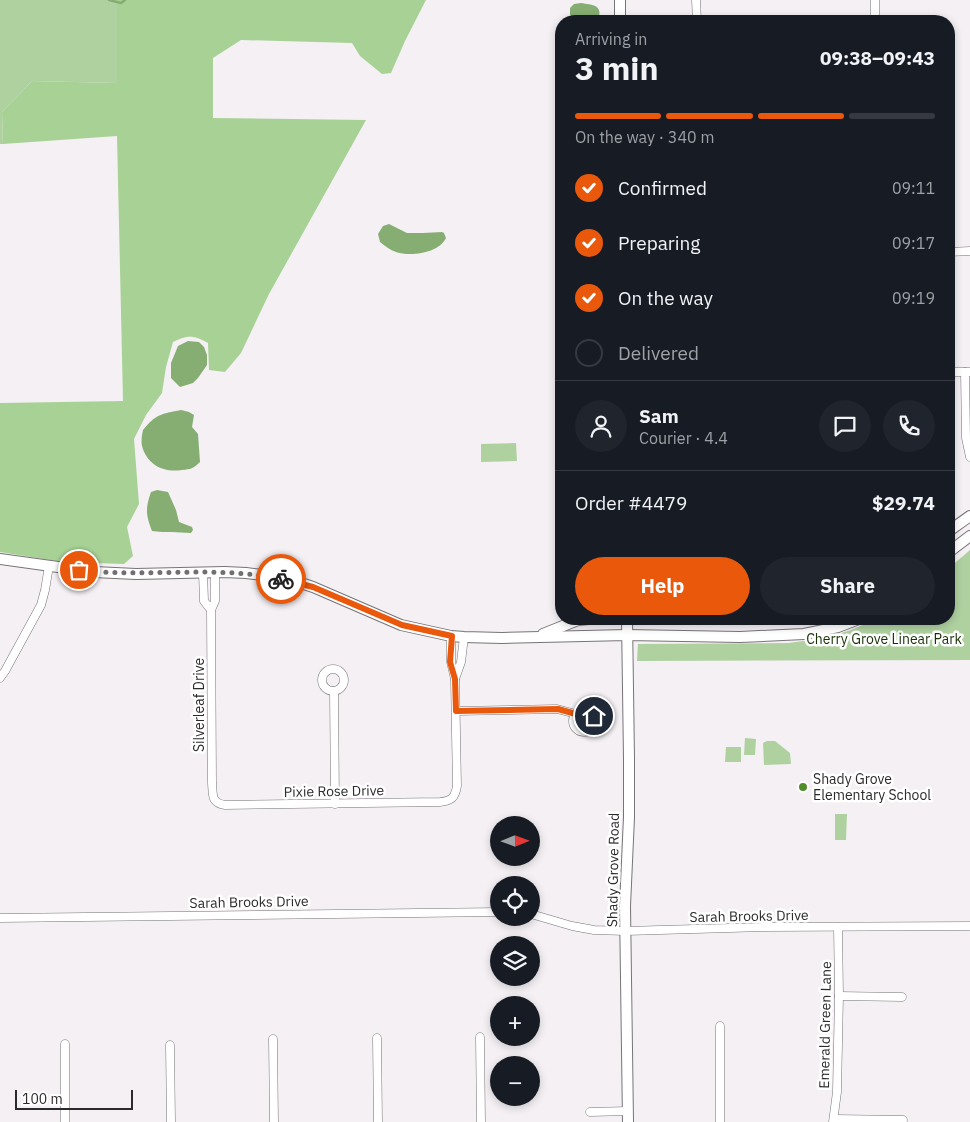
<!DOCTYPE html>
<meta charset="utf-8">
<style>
:root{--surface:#171b24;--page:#20242c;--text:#f1f3f6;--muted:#9ea1a6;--line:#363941;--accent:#ea580c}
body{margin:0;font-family:"IBM Plex Sans",sans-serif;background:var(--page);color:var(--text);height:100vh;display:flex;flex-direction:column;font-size:19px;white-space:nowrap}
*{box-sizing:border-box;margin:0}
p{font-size:16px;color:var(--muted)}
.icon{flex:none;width:28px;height:28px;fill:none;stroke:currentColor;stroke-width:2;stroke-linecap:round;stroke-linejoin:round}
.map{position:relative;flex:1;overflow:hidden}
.side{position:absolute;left:555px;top:15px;width:400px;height:610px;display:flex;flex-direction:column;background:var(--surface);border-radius:20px;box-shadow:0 2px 8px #0003}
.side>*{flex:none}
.needle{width:32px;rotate:89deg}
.fabs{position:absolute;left:490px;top:816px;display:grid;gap:10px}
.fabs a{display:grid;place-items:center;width:50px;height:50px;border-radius:50%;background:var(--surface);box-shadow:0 2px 8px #0003;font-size:25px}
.scale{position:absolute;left:15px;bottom:12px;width:118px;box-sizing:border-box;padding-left:5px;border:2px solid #2c2a2c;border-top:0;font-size:14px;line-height:18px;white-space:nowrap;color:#2c2a2c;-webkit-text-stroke:4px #fff;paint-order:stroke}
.pin{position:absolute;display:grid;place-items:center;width:42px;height:42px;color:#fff;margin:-21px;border:2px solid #fff;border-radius:50%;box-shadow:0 1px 5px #0007}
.courier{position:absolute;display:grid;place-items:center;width:50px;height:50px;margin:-25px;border:4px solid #ea580c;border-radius:50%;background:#fff;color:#222;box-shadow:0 1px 6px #0007}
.overview em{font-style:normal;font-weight:700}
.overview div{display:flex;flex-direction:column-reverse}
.overview{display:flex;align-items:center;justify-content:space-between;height:85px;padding:0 20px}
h1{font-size:32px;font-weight:700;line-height:38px}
.bar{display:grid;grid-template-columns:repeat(4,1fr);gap:8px 5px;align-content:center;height:60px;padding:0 20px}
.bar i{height:6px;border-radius:4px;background:var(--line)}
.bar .selected{background:var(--accent)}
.bar p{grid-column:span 4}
.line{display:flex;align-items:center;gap:12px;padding:0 20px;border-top:1px solid var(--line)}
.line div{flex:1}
.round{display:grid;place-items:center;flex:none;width:52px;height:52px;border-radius:26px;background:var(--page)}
ol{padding:0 20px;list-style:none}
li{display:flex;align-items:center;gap:15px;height:55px}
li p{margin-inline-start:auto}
li .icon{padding:5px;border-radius:50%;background:var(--accent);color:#fff;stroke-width:4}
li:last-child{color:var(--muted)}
li i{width:28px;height:28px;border:2px solid var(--line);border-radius:50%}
.button{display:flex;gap:10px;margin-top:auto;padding:10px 20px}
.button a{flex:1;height:58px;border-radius:30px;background:var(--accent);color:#fff;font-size:20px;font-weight:700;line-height:58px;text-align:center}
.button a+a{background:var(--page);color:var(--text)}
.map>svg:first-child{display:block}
</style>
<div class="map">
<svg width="970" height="1122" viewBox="0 0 970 1122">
<rect width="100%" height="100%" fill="#f4f0f4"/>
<!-- green -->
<g fill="#afd1a0">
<polygon points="0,0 117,0 117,83 32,81 2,112 3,144 0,144"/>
<polygon points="516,443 517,461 481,462 481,444"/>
<polygon points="970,550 970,660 637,661 638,644 788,643 804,641 835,635 851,630 877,619 949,619 949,568"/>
<polygon points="745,738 756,739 755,755 744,755"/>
<polygon points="767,741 775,741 790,753 791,764 764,765 763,743"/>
<polygon points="726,747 741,747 741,762 725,762"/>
<polygon points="835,814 847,814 846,840 835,840"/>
</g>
<!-- forest -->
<path fill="#a8d295" d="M 117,0 L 426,0 L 405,41 L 391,73 L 382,74 L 360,56 L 352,43 L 241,40 L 213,58 L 213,118 L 366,120 L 269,294 L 241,353 L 225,372 L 209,370 L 208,343 C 193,335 188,335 173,342 L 166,367 L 162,393 L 146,415 L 134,439 L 139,504 L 127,527 L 133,556 L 124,564 L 62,562 L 0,552 L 0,403 L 123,401 L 117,136 L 3,144 L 2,112 L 32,81 L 117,83 Z"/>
<!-- water -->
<g fill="#86ae73">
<path d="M 581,3 C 592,5 602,4 599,18 C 591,25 578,22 570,15 L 570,8 L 574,4 Z"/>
<path d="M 389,224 L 407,233 L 423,233 L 442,232 L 444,233 L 446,238 C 439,253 411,257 396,252 C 390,250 385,246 380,242 L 378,234 L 383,226 Z"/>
<polygon points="188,341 199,342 204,347 207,355 207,365 198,378 193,383 180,387 171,378 171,363 178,346"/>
<path d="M 181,410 L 189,412 L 194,415 L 192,427 L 198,434 L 200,462 C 193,469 191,469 182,470 C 164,473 147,465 142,446 C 141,441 142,434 143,430 C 156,414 161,414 181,410 Z"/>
<path d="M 157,490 L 168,492 L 176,510 L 179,522 L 192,527 L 193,530 L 191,533 C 178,532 165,533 152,531 C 146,515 145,509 151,492 Z"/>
</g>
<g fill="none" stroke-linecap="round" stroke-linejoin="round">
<!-- stream -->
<polyline stroke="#86ae73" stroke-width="2.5" points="109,0 121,3 125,0"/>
<!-- street casing -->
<g stroke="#777478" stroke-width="9">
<g id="street">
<polyline points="696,0 697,21"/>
<polyline points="875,0 875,21"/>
<polyline points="949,252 970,251"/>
<polyline points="949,372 970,372"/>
<polyline points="965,372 966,438 970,457"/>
<path d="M 215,572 L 215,601 L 211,610 L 212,783 C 213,795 211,803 225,805 L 440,802 C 451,801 455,798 457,786 L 455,679 L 451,662 L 451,636"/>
<polyline points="203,573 204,601 211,610"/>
<circle cx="333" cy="680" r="11"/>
<polyline points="0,678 5,671 41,605 45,590 49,566"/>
<polyline points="455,679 461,662 464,637"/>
<polyline points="334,691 335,804"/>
<circle cx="584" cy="721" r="11"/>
<polyline points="456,711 557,709 576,714"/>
<polyline points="531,914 572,926 594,930 626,931 765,927 970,926"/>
<polyline points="0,918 499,912"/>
<polyline points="839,996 902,997"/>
<polyline points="480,1037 481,1122"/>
<polyline points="377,1038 378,1122"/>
<polyline points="273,1039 274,1122"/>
<polyline points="65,1044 65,1122"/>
<polyline points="170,1045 171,1122"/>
<polyline points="590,1112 628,1111"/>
<polyline points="834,1119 903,1120"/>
<polyline points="720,1122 720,1026"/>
<polyline points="833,1122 837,1092 839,996 838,927"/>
</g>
</g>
<!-- secondary casing -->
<g stroke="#777478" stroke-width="12">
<g id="secondary">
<polyline points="620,0 620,21"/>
<polyline points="949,531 970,516"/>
<polyline points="949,552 970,536"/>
<polyline points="0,559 94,572 136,574 225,572 246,573 271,576 295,581 313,587 401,625 451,636 464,637 502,638 627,635 740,637 804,634 838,627 859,619"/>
<polyline points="627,619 629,759 629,817 625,906 628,1122"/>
<polyline points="543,634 578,620 589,619 701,619"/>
</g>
</g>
<!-- street -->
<use href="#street" stroke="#fff" stroke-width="8"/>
<!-- secondary -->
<use href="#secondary" stroke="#fff" stroke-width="10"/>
</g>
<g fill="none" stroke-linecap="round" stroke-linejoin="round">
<!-- done -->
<path stroke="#726f72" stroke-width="5" stroke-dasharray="0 9" d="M 79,570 C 146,578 215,565 281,579"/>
<!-- route -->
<path stroke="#ea580c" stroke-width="6" d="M 281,579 L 313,587 L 402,625 L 452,636 L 450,662 L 455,679 L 456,711 L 558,709 L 576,714 C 582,708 589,710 594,716"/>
</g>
<!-- markers -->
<circle fill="#508d2b" stroke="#fff" stroke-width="2" cx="803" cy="787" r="5"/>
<g text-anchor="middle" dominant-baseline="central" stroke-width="5" stroke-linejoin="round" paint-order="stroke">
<!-- park labels -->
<g font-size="14" fill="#183207" stroke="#fff">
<text x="884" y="639">Cherry Grove Linear Park</text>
</g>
<!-- street labels -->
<g font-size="14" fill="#2c2a2c" stroke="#fff">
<text transform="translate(199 705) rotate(-90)">Silverleaf Drive</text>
<text transform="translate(334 791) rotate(-1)">Pixie Rose Drive</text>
<text transform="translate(613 870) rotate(-89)">Shady Grove Road</text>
<text transform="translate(249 902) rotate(-1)">Sarah Brooks Drive</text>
<text transform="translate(749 916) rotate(-1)">Sarah Brooks Drive</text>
<text transform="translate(825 1025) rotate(-89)">Emerald Green Lane</text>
</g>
<!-- poi labels -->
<g font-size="14" fill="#2c2a2c" stroke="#fff" text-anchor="start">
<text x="813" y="779">Shady Grove<tspan x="813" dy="16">Elementary School</tspan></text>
</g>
</g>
</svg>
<div class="fabs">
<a><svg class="needle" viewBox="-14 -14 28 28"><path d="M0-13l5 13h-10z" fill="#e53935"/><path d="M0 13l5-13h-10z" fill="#9ea1a6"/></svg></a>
<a><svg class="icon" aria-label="locate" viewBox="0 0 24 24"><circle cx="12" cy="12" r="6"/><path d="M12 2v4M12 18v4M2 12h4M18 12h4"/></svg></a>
<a><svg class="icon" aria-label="layers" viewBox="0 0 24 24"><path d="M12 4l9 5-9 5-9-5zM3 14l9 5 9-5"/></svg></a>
<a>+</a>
<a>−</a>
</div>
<div class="scale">100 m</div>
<div class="pin" style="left:79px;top:570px;background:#ea580c"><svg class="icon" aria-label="bag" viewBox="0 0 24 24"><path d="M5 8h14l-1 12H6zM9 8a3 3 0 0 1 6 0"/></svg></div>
<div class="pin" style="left:594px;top:716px;background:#1f2937"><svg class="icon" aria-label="home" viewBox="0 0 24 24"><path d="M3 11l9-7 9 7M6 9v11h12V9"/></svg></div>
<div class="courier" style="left:281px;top:579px"><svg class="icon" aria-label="bike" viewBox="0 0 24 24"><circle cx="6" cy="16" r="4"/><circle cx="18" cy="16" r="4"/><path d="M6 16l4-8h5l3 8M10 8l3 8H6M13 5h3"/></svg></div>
<section class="side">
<div class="overview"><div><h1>3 min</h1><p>Arriving in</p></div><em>09:38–09:43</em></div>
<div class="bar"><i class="selected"></i><i class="selected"></i><i class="selected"></i><i></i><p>On the way · 340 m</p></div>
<ol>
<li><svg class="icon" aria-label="check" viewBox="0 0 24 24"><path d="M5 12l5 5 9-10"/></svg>Confirmed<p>09:11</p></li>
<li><svg class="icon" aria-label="check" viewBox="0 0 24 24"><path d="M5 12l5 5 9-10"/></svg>Preparing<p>09:17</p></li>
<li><svg class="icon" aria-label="check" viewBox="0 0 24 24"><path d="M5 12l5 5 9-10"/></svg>On the way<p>09:19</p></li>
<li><i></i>Delivered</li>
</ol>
<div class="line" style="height:90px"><a class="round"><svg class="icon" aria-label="person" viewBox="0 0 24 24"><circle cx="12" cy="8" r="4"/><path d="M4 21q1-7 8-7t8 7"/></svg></a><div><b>Sam</b><p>Courier · 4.4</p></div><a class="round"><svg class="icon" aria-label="chat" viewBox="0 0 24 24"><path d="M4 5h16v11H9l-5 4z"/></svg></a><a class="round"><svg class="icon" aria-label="phone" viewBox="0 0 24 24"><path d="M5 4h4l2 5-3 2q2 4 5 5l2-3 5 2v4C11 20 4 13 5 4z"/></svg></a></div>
<div class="line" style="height:65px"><div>Order #4479</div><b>$29.74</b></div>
<div class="button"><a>Help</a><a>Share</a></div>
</section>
</div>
